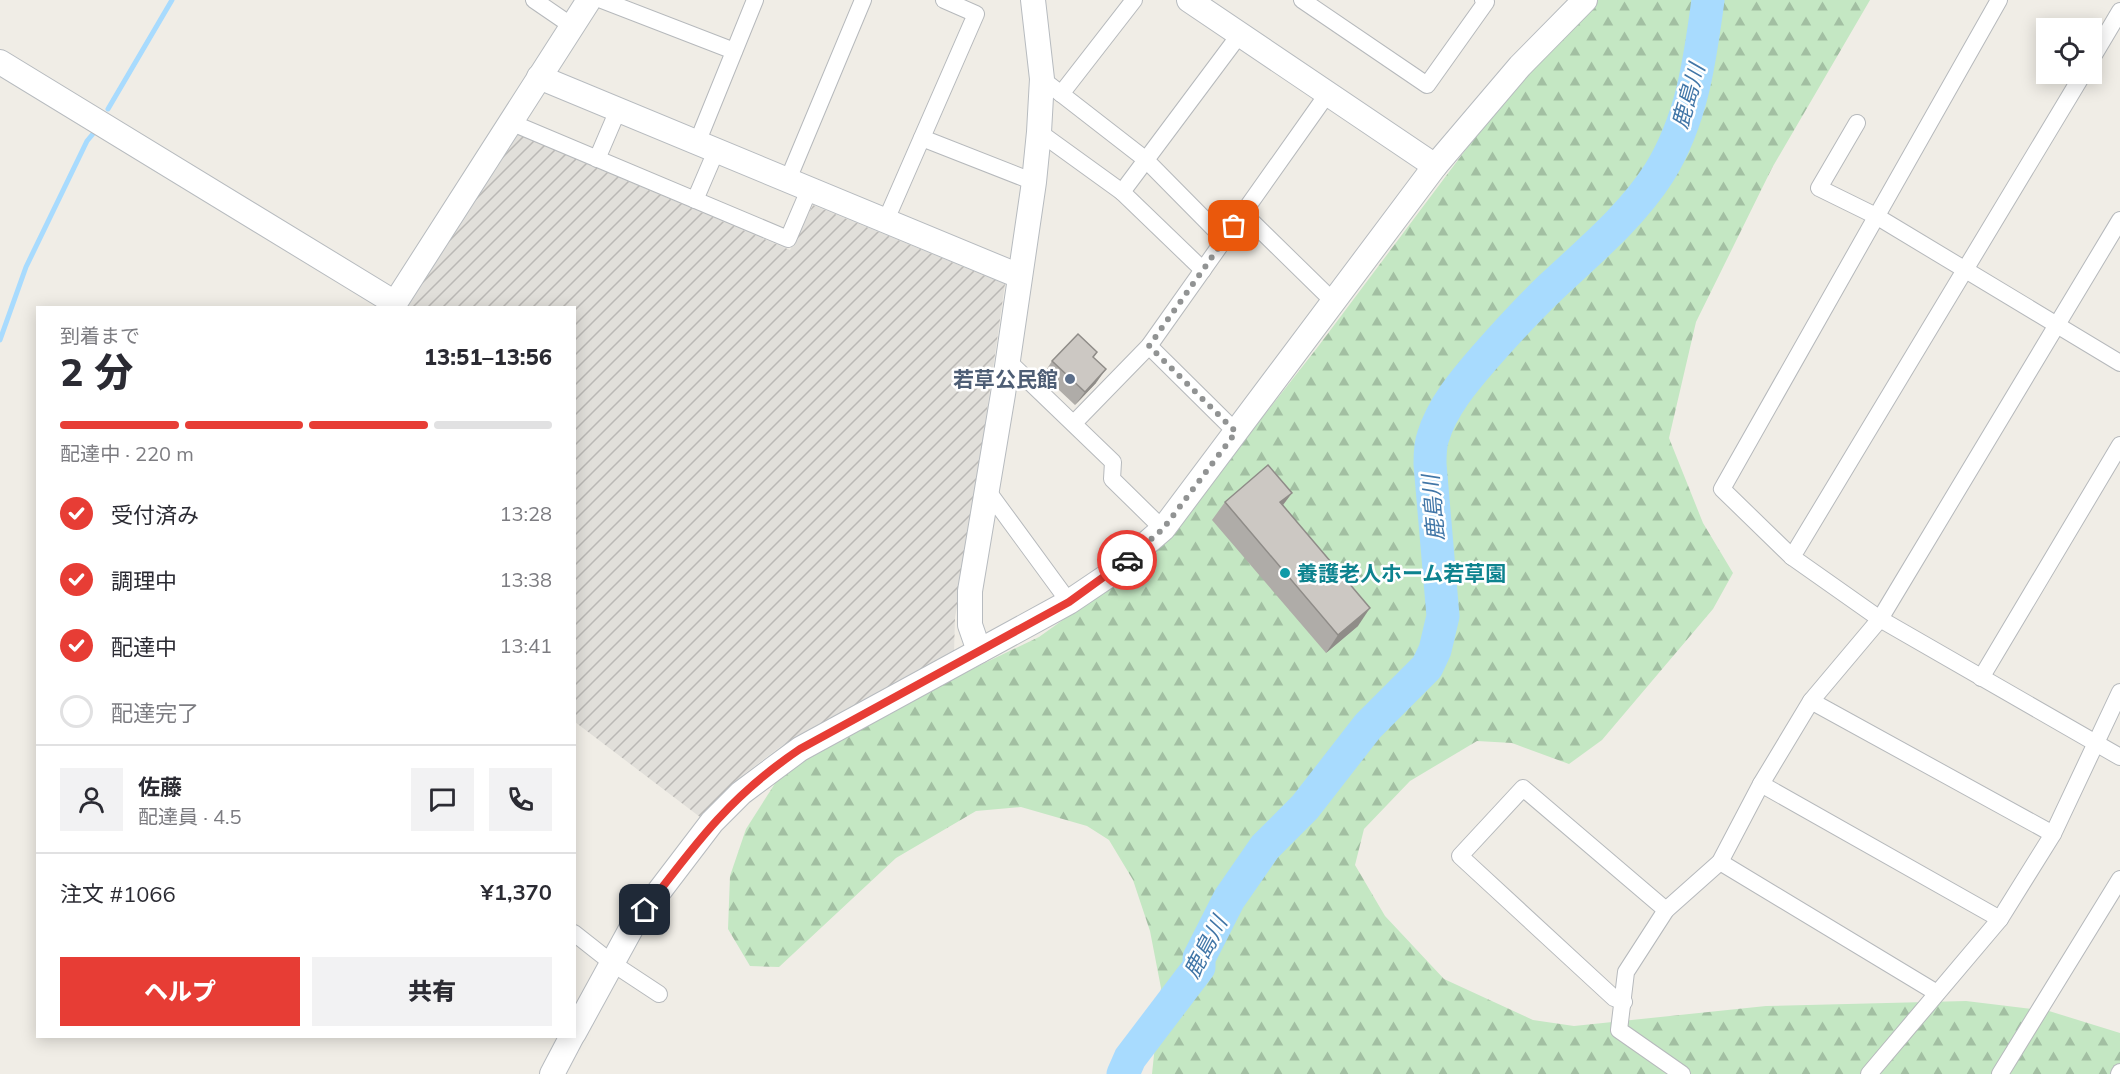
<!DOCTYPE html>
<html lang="ja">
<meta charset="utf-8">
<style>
:root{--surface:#fff;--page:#f2f2f3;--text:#2b2b33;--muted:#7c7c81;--line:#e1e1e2;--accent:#e73d35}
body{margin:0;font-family:Mulish,"Noto Sans JP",sans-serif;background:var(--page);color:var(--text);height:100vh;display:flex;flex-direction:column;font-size:22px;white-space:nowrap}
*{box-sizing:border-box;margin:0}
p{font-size:20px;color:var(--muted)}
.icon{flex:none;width:33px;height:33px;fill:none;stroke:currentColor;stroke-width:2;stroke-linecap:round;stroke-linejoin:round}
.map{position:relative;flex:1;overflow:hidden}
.drawer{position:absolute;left:36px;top:306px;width:540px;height:732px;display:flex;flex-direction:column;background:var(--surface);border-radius:0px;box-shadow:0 3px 15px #0003}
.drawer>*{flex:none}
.fabs{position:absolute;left:2036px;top:18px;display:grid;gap:12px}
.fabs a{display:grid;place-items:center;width:66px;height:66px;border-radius:0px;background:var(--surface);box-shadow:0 3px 15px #0003;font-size:30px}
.pin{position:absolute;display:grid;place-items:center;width:51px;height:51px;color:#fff;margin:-26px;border-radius:12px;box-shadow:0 3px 9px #0006}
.courier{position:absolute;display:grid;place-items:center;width:60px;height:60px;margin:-30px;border:4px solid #e73d35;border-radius:50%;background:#fff;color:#222;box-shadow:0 2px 8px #0007}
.summary em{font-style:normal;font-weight:800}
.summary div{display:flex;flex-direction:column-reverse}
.summary{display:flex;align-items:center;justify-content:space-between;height:102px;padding:0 24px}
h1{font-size:39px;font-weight:800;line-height:45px}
.bar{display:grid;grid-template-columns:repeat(4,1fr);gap:9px 6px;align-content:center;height:72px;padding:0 24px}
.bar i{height:8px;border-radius:4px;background:var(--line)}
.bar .current{background:var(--accent)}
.bar p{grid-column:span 4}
.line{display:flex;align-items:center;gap:15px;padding:0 24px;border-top:2px solid var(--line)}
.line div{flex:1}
.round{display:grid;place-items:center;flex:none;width:63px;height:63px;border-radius:0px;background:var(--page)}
ol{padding:0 24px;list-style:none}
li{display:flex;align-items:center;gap:18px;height:66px}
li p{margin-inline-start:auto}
li .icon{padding:6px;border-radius:50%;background:var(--accent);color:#fff;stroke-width:4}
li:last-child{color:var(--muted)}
li i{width:33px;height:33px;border:3px solid var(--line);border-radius:50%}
.button{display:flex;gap:12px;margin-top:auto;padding:12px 24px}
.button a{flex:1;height:69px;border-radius:0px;background:var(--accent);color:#fff;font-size:24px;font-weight:800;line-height:69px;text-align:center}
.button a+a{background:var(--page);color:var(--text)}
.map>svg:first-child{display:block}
</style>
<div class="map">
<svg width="2120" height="1074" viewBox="0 0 2120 1074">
<defs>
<pattern id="industrial-furrows" width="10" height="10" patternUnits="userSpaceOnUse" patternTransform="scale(1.5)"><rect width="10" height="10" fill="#e1dfda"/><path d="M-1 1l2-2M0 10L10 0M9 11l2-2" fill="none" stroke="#bab8b5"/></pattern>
<pattern id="forest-firs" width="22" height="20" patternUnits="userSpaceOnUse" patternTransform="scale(1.5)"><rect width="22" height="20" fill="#c4e7c3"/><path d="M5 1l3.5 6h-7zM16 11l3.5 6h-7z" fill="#a2bfa2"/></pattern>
</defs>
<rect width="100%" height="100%" fill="#f0ede6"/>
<!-- industrial -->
<polygon fill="url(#industrial-furrows)" points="515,133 790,250 813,205 1005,284 964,573 955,617 954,653 780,747 743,775 700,817 575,722 574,308 405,308"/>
<!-- forest -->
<polygon fill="url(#forest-firs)" points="1578,0 1870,0 1772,168 1696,322 1669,438 1703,523 1733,573 1713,609 1602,740 1569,764 1512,743 1477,741 1410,781 1364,829 1355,865 1385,916 1444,979 1533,1020 1574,1026 1766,1006 1966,1001 2049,1011 2120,1033 2120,1074 1152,1074 1161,988 1150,931 1133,880 1109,840 1087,826 1021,807 976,811 896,858 779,967 750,966 728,929 730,876 746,829 781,774 811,746 1039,637 1095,597 1195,503 1317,348"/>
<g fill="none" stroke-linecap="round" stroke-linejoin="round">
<!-- stream -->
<g stroke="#a8dbfe" stroke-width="5">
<polyline points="108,109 172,0"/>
<polyline points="0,340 26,267 87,141 97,129"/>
</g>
<!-- river -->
<path stroke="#a8dbfe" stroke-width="33" d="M 1123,1074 L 1130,1058 L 1199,967 L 1199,958 L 1229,899 L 1265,847 L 1305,807 L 1368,726 L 1427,667 L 1435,650 L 1443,616 L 1430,464 C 1430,455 1430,445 1433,437 C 1442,407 1464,381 1484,358 C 1505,334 1527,310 1550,288 C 1587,253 1631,217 1659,173 C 1692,120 1700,60 1708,0"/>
<!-- street casing -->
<g stroke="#b6b9bc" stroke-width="18">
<g id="street">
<polyline points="534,0 572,26"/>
<polyline points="602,0 734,51"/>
<polyline points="1302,0 1427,85 1486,2 1483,0"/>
<polyline points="2091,60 2120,11"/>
<polyline points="2083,74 1792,557 1880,619 2120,757"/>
<polyline points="1042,79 1145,159 1224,239"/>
<polyline points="1061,94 1134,0"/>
<polyline points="510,122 788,239 809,190"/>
<polyline points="1857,123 1819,188 1876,216 2120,363"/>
<polyline points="1039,132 1122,192 1203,270"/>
<polyline points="922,138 1034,182"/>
<polyline points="697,143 755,0"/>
<polyline points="597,159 618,110"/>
<polyline points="787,182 863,0"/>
<polyline points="1122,192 1240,34"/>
<polyline points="695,200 716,151"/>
<polyline points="1243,213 1334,302"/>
<polyline points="886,220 976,14 944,0"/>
<polyline points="1149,346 1236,432"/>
<polyline points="1007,360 1113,462 1112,479 1163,529"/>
<polyline points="1074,423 1149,346 1328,93"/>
<polyline points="987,490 1069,602"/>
<polyline points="1792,557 1722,489 1999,0"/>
<polyline points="1981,678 2120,445"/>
<polyline points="1811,701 2053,834"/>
<polyline points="1761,784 2000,919"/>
<polyline points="1720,862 1937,993"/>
<polyline points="574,933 612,963 659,994"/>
<polyline points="1624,1002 1614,998 1460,856 1523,788 1666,910"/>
<polyline points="1682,1074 1619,1030 1626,972 1666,910 1720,862 1761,784 1811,701 1880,619 2120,220"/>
<polyline points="1869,1074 2000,919 2053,834 2120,692"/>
<polyline points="2000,1074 2120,879"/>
<polyline points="2119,1074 2120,1072"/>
</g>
</g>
<!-- secondary casing -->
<g stroke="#b7bbbf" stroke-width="26">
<g id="secondary">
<polyline points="1189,0 1435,166"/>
<polyline points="0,62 395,303 589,0"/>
<polyline points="539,77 1019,276"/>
<polyline points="979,651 970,625 970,591 1003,394 1034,182 1039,132 1042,79 1033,0"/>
<polyline points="574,1033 632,927 712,822 741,793 800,749 1069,602 1112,573 1163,529 1435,166 1520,66 1585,0"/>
<polyline points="552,1074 572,1036"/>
</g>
</g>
<!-- street -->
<use href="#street" stroke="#fff" stroke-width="16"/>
<!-- secondary -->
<use href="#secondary" stroke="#fff" stroke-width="24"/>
</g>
<!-- wall -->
<g fill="#afaca8">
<polygon points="1097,352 1093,358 1096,383 1075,405 1043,375 1052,361"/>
<polygon points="1292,493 1283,505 1358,626 1326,653 1212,520 1225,502"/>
</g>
<!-- shaded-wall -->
<g fill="#8f8c88">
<polygon points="1106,369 1096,383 1075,405 1085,392"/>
<polygon points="1292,493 1279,510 1280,502"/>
<polygon points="1370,608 1358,626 1326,653 1338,635"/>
</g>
<!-- building -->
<g fill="#ccc8c3" stroke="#8f8c88" stroke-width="1.5">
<polygon points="1078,334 1097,352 1093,357 1106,369 1085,392 1052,361"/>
<polygon points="1268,465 1292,493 1280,502 1370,608 1338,635 1225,502"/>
</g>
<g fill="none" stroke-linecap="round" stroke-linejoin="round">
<!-- done -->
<polyline stroke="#919393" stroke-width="6" stroke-dasharray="0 10.8" points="1127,560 1163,529 1236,432 1149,346 1234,226"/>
<!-- route -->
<path stroke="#e73d35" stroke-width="8" d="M 645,910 C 695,844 730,796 800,749 L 1069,602 L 1127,560"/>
</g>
<!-- markers -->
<circle fill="#5c6f8a" stroke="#fff" stroke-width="2" cx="1070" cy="379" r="6"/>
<circle fill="#0f9aa8" stroke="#fff" stroke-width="2" cx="1285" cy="573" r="6"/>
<g text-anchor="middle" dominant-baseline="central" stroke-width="5" stroke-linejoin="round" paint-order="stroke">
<!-- service labels -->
<g font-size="21" font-weight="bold" fill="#4e5e75" stroke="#fff" text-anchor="end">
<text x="1058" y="379">若草公民館</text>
</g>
<!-- culture labels -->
<g font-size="21" font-weight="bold" fill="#0d838f" stroke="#fff" text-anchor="start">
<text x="1297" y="573">養護老人ホーム若草園</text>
</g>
<!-- water labels -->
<g font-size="22" font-style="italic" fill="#4176a7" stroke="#fff">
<text transform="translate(1688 96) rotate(-74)">鹿島川</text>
<text transform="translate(1433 508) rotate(-95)">鹿島川</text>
<text transform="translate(1205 947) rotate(-62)">鹿島川</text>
</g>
</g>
</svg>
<div class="fabs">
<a><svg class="icon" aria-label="locate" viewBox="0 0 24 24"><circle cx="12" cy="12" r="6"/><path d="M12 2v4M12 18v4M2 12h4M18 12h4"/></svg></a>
</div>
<div class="pin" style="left:1234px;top:226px;background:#ea580c"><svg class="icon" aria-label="bag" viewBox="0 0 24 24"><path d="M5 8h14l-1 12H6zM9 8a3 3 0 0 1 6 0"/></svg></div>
<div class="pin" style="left:645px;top:910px;background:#1f2937"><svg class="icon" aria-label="home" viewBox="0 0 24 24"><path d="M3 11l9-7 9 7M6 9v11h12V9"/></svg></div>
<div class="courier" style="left:1127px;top:560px"><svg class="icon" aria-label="car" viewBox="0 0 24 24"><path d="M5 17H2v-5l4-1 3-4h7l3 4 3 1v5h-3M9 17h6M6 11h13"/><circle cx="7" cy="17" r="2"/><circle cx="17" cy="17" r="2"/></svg></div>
<section class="drawer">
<div class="summary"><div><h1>2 分</h1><p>到着まで</p></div><em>13:51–13:56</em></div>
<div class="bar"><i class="current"></i><i class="current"></i><i class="current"></i><i></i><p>配達中 · 220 m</p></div>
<ol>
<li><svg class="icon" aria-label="check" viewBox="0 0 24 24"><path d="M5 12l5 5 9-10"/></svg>受付済み<p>13:28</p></li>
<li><svg class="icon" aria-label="check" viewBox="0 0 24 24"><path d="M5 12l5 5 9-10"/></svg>調理中<p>13:38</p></li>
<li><svg class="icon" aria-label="check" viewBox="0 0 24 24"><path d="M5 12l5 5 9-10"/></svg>配達中<p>13:41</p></li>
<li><i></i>配達完了</li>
</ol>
<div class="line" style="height:108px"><a class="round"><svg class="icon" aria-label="person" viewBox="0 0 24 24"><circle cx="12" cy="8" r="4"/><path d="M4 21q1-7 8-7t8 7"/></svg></a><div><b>佐藤</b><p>配達員 · 4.5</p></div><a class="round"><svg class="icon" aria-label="chat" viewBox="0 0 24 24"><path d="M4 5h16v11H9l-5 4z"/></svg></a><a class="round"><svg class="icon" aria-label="phone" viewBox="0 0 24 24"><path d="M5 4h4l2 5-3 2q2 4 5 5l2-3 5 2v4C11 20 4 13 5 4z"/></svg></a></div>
<div class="line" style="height:78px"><div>注文 #1066</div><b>¥1,370</b></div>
<div class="button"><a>ヘルプ</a><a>共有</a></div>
</section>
</div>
